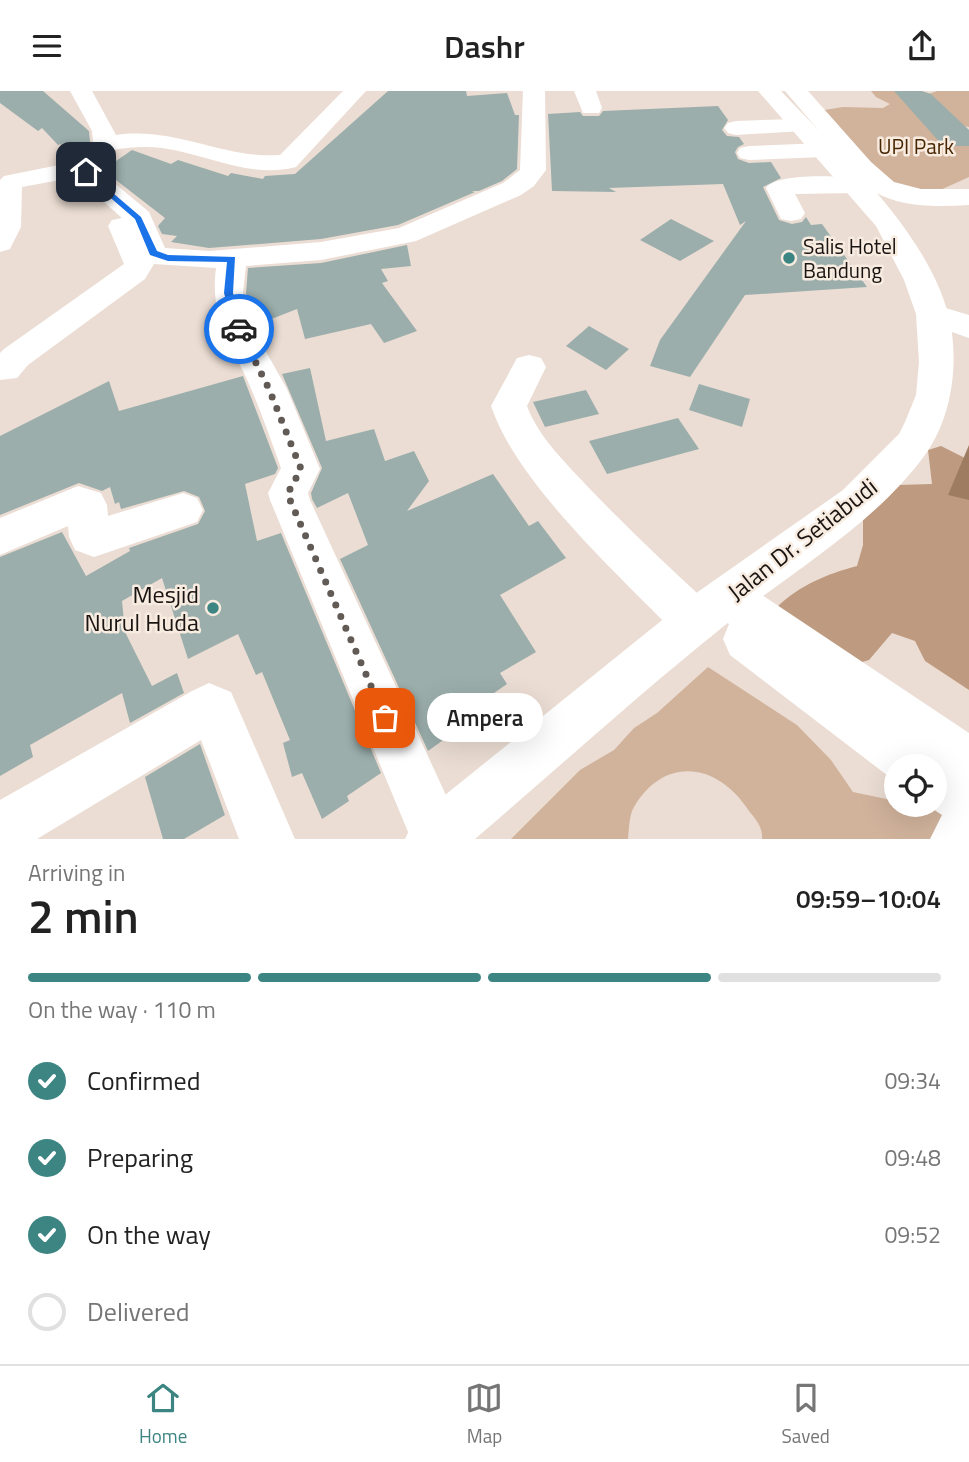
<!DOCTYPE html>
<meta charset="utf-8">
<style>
:root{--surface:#fff;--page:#f6f6f6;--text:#222;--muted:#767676;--line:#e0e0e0;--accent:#3c8582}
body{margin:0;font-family:"Titillium Web",sans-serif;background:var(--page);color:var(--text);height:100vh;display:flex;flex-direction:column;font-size:26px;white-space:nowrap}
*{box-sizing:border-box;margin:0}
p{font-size:23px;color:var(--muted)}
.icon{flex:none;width:38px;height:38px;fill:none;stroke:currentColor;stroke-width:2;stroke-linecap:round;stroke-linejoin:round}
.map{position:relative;height:748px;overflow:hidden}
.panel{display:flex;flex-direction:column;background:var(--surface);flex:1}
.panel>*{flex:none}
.buttons{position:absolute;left:884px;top:663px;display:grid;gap:14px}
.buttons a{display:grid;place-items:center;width:63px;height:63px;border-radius:50%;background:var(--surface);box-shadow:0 7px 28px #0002;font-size:35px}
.pin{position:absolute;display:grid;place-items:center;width:60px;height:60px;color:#fff;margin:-30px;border-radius:14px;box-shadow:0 4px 10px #0006}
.courier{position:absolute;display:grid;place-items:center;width:70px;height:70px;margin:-35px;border:5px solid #1a73e8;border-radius:50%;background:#fff;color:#222;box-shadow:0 2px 9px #0007}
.bubble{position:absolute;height:49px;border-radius:24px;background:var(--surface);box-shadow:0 7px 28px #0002;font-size:23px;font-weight:600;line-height:49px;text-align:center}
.overview em{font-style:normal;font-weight:600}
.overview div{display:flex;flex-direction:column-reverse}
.overview{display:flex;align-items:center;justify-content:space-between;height:119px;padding:0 28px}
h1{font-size:46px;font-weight:600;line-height:52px}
.bar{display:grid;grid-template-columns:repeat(4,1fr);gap:10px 7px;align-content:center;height:84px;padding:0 28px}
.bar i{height:9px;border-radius:5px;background:var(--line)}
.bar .on{background:var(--accent)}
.bar p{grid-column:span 4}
ol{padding:0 28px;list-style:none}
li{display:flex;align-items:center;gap:21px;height:77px}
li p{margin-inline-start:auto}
li .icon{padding:7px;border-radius:50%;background:var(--accent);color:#fff;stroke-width:4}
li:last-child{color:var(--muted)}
li i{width:38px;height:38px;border:4px solid var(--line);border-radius:50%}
header{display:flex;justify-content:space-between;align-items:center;height:91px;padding:0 28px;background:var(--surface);font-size:32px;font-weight:600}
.dock{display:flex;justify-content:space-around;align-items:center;height:98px;border-top:2px solid var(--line);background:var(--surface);font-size:19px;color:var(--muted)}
.dock a{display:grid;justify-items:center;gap:4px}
.dock .on{color:var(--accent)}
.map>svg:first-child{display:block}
</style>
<header><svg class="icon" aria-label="menu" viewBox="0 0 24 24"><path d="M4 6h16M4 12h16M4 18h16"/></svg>Dashr<svg class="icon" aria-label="share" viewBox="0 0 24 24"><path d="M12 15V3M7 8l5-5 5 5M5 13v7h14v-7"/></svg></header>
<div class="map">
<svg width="969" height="748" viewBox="0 0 969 748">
<rect width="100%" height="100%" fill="#ebddd3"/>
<!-- green -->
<g fill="#d1b39c">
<polygon points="871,0 907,0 920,6 937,0 969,0 969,36 962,35 969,48 969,86 927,105 894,101 809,37 820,33 818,20 843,16 883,17 890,13 876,6"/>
<path d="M 708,576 L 797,634 L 831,669 L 853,701 L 896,710 L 896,714 L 913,714 L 969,727 L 969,748 L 762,748 C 763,736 756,729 749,720 C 718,672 665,664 634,716 C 629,724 629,739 628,748 L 511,748 L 580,679 L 614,659 L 634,637 L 657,622 Z"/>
</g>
<!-- forest -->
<path fill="#be9b80" d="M 941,355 L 969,369 L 969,599 L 925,570 L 915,550 L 892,542 L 869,569 L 852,574 L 777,516 C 800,494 827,483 857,475 L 863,454 L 863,425 L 897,394 L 932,393 L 928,359 Z"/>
<!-- water -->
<polygon fill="#9d7c62" points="969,354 969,409 948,404"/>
<!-- building -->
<g fill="#9baeac">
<polygon points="0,0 43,0 89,40 90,51 79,66 73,68 65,52 58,54 42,37 38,40 0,12"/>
<polygon points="388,0 466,0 467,5 507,2 515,24 519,24 517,78 502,90 479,100 471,100 475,101 398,134 321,148 209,157 171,151 177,145 162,143 158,135 165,127 103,79 132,59 171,73 178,69 228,85 231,82 263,88 265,85 295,83"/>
<polygon points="894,0 922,0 931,3 969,39 969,55 943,55"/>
<polygon points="718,15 728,29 722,39 727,45 739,46 744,53 738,56 735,61 738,68 749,72 771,71 781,87 763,96 779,129 792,133 802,131 806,126 811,134 822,133 867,196 745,204 690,286 650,275 660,249 746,130 740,134 723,93 609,97 616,101 552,100 548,23 580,21 583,25 599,25 603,20"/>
<polygon points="671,128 714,150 680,170 640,149"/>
<polygon points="407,154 411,175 381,178 388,190 382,192 417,240 384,252 371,233 305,248 297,218 256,234 246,202 248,177 321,172"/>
<polygon points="589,235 629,258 606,279 566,255"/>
<polygon points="310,277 326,350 374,338 385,370 414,360 429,390 407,420 493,383 529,435 538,430 566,467 500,504 536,561 500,582 507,593 455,629 460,637 428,660 340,468 368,454 348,402 317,417 312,408 311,402 322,377 282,283"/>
<polygon points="243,285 278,377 275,383 245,393 257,450 281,442 381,682 347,705 349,710 322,728 302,682 292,686 283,652 290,649 262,581 256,584 238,543 188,568 162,487 122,510 125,541 152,595 177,582 184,602 130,632 122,602 30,654 33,666 0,685 0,466 62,441 86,485 130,460 129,457 198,433 205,420 199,406 184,400 121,418 119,411 115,413 110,396 102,400 79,392 0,424 0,345 109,290 119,320"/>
<polygon points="699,293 750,308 742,336 689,319"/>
<polygon points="586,299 599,323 545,336 533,311"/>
<polygon points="678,327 699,358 607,383 589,350"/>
<polygon points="200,653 225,724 184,748 163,748 145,686"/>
</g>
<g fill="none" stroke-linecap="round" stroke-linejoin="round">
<!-- minor -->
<g fill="#fff" fill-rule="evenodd">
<path d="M 70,0 L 92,0 L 116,44 C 175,35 223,68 280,64 L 343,0 L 366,0 L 296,76 C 249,88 207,63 162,57 C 146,55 129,56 113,59 L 99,79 L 149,121 L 165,157 L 209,160 L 321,151 L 399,137 L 503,92 L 520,79 L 523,0 L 545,0 L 546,79 L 534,95 L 521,104 L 416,150 L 321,169 L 246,175 L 243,202 L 256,243 L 287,298 L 320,378 L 308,402 L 310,409 L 456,726 L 463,748 L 411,748 L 270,409 L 268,402 L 281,377 C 272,352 263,326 252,300 C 234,255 209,230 216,177 L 154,173 L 145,188 L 28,274 L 17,287 L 0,289 L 0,262 L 4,258 L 124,173 L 108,135 L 112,129 L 122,127 L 76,86 L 22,96 L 21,136 L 10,158 L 0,161 L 0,89 L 4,85 L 79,70 L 93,52 L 92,40 Z"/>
<polygon points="574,0 596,0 602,17 599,22 583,22"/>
<path d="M 785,0 L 808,0 L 871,71 L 894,91 L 921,98 L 969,98 L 969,114 C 934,116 896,117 867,96 L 864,100 L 855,102 L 795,103 L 805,122 L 801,128 L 791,130 L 781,128 L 766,97 C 776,82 839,85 857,87 L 834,57 L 832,64 L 823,66 L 749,69 L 740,67 L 737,62 L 740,57 L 749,55 L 823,52 L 831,54 Z"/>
<polygon points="795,28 803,30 807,35 803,40 736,44 728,42 724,37 728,32 736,30"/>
<polygon points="932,213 969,224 969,247 921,230 916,223 921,216"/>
<path d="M 529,264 L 541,267 L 546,276 L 527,315 C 539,347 566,372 589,397 C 628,438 669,476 710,514 L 706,506 L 712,492 L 728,486 L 744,492 L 969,642 L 969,748 L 930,748 L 942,724 L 927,714 L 934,714 L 934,676 L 896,676 L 896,691 L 730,564 L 723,548 L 729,533 L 713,521 L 718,531 L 711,546 L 695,552 L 679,546 C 621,486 517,393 491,315 L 517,267 Z"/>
<polygon points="78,395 101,402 107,414 108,425 183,402 197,407 203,419 197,431 94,466 75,459 69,446 68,435 0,464 0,427"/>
<polygon points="209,592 231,601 295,748 239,748 201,649 37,748 0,748 0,709 192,600"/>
</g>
<!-- major -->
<path fill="#fff" fill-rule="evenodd" d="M 758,0 L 781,0 C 840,63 924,137 948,222 C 960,268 953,325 925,364 C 873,435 792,480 724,535 C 639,603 558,677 475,748 L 405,748 L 414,729 L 692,505 L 843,399 L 899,343 L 905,331 L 916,304 L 919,271 L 916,223 L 904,189 L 876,135 Z"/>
</g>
<!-- route -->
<polygon fill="#1a73e8" points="86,79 141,126 157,160 168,164 235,166 233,202 242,240 234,238 224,202 227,171 168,170 150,164 135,128 83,83"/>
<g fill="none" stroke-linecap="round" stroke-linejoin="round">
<!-- done -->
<polyline stroke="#625a55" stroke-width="7" stroke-dasharray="0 12.6" points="239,238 269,298 301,378 288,402 290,409 385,627"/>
</g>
<!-- markers -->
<g fill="#3c8582" stroke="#f8ebe0" stroke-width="2.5">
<circle cx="789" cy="167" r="7"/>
<circle cx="213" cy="517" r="7"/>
</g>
<g text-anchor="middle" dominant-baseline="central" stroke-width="5" stroke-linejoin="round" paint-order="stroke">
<!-- far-park labels -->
<g font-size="21" fill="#482602" stroke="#f8ebe0">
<text x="916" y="55">UPI Park</text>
</g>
<!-- far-poi labels -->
<g font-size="21" fill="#191411" stroke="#f8ebe0" text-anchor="start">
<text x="803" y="155">Salis Hotel<tspan x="803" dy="24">Bandung</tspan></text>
</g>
<!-- street labels -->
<g font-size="24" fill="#191411" stroke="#f8ebe0">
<text transform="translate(802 448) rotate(-38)">Jalan Dr. Setiabudi</text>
</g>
<!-- poi labels -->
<g font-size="24" fill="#191411" stroke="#f8ebe0" text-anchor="end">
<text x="199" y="503">Mesjid<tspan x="199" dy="28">Nurul Huda</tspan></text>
</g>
</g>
</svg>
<div class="buttons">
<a><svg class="icon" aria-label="locate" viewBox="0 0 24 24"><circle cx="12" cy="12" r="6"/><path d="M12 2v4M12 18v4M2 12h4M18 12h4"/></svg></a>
</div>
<div class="pin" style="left:385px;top:627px;background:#ea580c"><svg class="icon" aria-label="bag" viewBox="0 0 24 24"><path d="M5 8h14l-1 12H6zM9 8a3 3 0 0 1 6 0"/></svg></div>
<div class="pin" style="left:86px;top:81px;background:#1f2937"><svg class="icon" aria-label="home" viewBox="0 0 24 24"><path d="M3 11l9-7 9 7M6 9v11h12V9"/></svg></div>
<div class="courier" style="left:239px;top:238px"><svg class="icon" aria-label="car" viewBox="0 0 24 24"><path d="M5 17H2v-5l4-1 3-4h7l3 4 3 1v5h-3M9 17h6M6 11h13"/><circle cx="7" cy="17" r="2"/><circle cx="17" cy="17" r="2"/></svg></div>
<div class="bubble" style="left:427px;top:602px;width:116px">Ampera</div>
</div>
<section class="panel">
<div class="overview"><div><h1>2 min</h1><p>Arriving in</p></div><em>09:59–10:04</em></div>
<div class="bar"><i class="on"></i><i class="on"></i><i class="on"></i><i></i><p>On the way · 110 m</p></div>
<ol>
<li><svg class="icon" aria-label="check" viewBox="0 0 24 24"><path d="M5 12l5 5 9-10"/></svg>Confirmed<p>09:34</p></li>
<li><svg class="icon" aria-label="check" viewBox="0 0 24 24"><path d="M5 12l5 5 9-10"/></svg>Preparing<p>09:48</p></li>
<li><svg class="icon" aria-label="check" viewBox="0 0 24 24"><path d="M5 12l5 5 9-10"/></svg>On the way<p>09:52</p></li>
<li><i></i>Delivered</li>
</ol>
</section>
<nav class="dock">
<a class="on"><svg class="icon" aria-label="home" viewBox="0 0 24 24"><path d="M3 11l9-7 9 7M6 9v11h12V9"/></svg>Home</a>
<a><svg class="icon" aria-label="map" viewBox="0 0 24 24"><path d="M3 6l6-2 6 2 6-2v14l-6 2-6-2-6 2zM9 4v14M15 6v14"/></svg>Map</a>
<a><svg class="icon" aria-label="saved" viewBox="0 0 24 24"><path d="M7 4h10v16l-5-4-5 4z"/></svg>Saved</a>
</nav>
